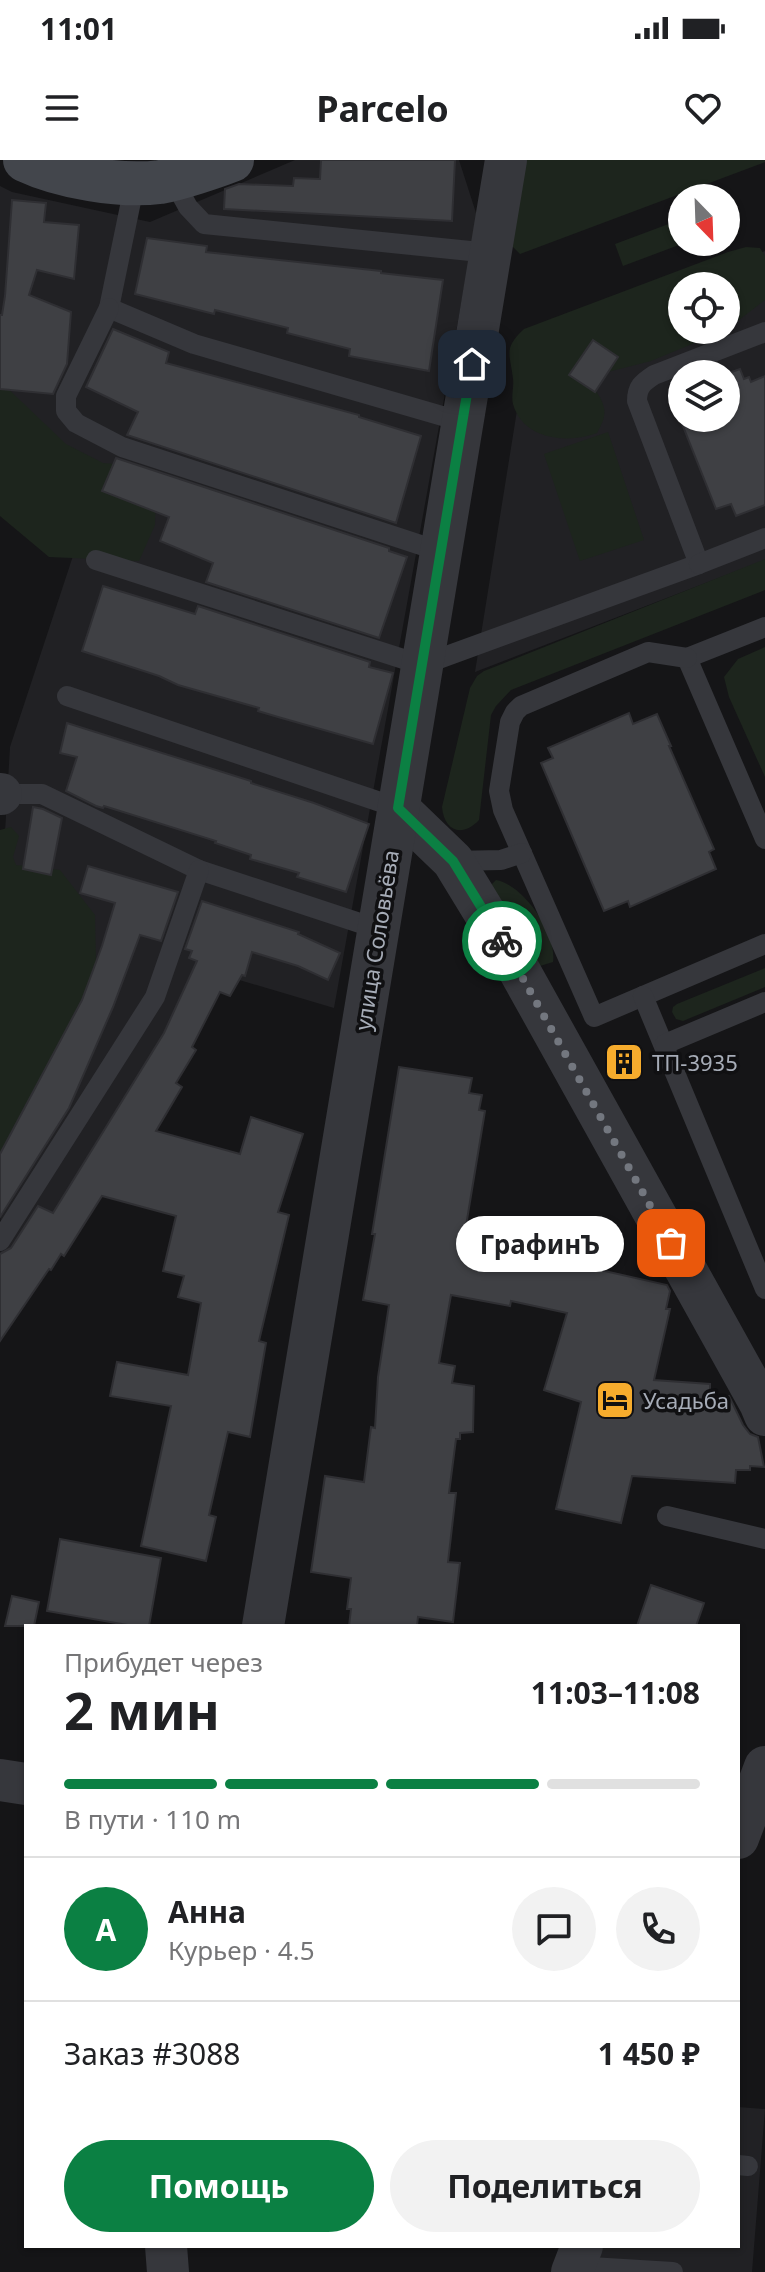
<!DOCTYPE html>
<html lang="ru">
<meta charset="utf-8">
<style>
:root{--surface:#fff;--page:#f2f2f2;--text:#202124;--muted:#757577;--line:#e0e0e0;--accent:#0b8043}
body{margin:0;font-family:"Noto Sans",sans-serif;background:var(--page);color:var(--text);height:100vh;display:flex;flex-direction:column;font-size:30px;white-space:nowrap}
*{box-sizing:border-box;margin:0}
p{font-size:26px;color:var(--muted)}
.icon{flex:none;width:44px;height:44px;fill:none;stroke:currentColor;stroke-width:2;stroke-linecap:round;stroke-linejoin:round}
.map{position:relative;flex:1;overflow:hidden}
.side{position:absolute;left:24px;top:1464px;width:716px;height:624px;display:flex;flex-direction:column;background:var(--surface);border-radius:0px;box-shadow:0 2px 6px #0004}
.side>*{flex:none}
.needle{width:52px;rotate:157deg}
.buttons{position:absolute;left:668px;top:24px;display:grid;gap:16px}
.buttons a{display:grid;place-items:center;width:72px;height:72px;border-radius:50%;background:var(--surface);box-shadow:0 2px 6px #0004;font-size:40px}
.pin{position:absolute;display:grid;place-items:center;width:68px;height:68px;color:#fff;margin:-34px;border-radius:16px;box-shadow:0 4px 12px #0006}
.courier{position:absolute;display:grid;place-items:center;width:80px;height:80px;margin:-40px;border:6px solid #0b8043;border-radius:50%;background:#fff;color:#222;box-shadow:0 2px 10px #0007}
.bubble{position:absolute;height:56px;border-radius:28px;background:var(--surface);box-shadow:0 2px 6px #0004;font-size:26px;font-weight:700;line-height:56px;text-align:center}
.head em{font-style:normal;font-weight:700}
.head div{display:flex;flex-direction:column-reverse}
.head{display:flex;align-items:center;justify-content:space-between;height:136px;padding:0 40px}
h1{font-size:52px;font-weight:700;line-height:60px}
.bar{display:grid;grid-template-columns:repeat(4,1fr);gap:12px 8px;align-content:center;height:96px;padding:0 40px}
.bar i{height:10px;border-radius:6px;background:var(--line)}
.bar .selected{background:var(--accent)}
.bar p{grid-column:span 4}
.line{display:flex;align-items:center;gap:20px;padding:0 40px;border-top:2px solid var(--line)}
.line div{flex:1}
.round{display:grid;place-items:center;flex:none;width:84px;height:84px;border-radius:42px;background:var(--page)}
.button{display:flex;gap:16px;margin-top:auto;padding:16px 40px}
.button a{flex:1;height:92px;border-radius:48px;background:var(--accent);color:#fff;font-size:32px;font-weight:700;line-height:92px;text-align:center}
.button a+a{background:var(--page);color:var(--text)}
.status{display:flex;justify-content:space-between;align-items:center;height:56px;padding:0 40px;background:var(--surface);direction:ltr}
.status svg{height:22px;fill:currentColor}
header{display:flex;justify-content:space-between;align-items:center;height:104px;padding:0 40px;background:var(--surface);font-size:36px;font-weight:700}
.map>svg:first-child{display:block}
</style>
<div class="status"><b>11:01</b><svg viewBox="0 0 49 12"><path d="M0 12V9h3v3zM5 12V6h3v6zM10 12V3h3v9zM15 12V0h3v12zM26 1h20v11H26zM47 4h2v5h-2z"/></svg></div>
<header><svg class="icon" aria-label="menu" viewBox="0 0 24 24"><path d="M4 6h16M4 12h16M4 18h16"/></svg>Parcelo<svg class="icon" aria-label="heart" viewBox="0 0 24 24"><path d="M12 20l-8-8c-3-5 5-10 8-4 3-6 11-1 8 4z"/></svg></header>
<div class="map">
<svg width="765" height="2112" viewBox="0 0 765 2112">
<rect width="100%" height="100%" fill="#151517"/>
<!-- built -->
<g fill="#212124" fill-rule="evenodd">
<polygon points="295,0 459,0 477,56 334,848 226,816 0,1178 2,724 10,587 99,317 0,273 0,26 12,32 150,62"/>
<path d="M 765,91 L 765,400 L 475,512 L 528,182 ZM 682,126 L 726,126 L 726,170 L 682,170 ZM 682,214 L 726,214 L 726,258 L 682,258 Z"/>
<polygon points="738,1947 765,1949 752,2112 588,2112 598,2086 738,2086"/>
</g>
<!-- green -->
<g fill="#1d251d">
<polygon points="526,0 765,0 765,2 520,94 512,86"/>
<polygon points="682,59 682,82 687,82 623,106 615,84"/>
<path d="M 746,87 L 760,88 L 765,96 L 765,140 L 726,170 L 726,126 L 682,126 L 682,170 L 726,170 L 651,201 L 604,213 C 588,235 600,229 604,248 C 606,257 601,265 597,273 C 568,284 523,280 513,244 C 511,236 514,228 513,219 C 510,193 503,189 524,169 L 728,92 Z"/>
<polygon points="0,221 66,284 103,303 142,306 156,330 155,365 139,401 49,397 0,356"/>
<polygon points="608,272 644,380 580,401 544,294"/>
<path d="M 765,399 L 765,430 L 511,530 L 496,546 L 491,555 L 479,660 C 462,678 444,671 442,647 L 470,528 L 477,516 L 484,511 Z"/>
<polygon points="765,487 765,617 729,537 724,517 738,499"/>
<polygon points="11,667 19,676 13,697 16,705 60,710 95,755 97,847 0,1003 0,670"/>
<path d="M 496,720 C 524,725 557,774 553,802 L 540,806 L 487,729 Z"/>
<polygon points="765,808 765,827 683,861 676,859 672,852 673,847 677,844"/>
</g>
<!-- building -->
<g fill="#3f4044" stroke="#2f2f33" stroke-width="2">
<polygon points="321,0 455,0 452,61 224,49 225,29 239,24 293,26 294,18 320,19"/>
<polygon points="12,40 46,43 44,62 79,65 74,119 37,110 29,135 71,152 67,204 53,234 0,229 0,155 2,155 5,136"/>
<polygon points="147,78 207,86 206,92 381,111 381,113 443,120 429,211 349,196 350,189 287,173 288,168 215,150 214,154 135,134"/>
<polygon points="113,169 169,192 166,203 359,255 359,257 421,276 396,363 127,275 138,252 86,227"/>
<polygon points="593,180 618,197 595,232 569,215"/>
<polygon points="740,209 744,219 749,217 751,222 765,216 765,345 736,356 731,344 716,349 671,236 682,232 682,258 726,258 726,214"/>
<polygon points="116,298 389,388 389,391 407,397 379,478 206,422 213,403 160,381 169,357 102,331"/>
<polygon points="103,426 195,454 198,446 370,502 369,507 393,513 373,584 278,557 258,551 259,548 178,525 159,516 82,491"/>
<polygon points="629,553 633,564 657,554 671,586 669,586 714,689 709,692 716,709 630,747 628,741 604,751 541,603 553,598 548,588"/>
<polygon points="67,563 251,621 251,623 314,643 369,664 346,732 297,717 299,713 250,699 251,695 215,683 216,681 104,646 103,648 96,646 66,631 77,597 60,593"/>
<polygon points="33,647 43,649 62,658 51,715 23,709"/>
<polygon points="88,706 178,732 161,781 140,775 113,847 69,948 0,1057 0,994 82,840 102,786 115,743 80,733"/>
<polygon points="202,741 299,772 298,774 340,793 328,820 298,806 252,792 245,816 242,815 230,836 220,832 192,887 196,890 176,923 182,927 156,971 240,994 251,957 303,974 278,1052 289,1055 259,1181 266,1183 250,1277 228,1272 209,1355 216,1357 206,1401 141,1386 171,1246 110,1236 117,1202 188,1215 201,1143 178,1137 184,1116 163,1111 176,1056 102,1036 64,1096 61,1094 51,1110 49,1109 0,1181 0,1094 11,1088 38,1046 53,1053 164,873 197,801 189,798 192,791 185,789"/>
<polygon points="399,907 472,918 469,933 482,935 479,950 485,951 463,1084 519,1096 520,1092 667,1125 670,1131 666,1149 670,1149 654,1220 710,1224 710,1235 729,1236 743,1265 750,1274 758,1277 764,1307 750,1306 750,1310 736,1310 735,1323 632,1316 621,1363 556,1349 581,1242 544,1230 567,1153 511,1141 510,1146 451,1135 439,1203 455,1206 452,1223 474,1226 473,1272 460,1273 460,1279 456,1279 449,1333 456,1333 448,1402 460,1403 453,1462 418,1457 417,1466 349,1466 351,1449 347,1449 351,1418 311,1412 325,1316 364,1322 371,1267 375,1268 378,1217 389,1145 363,1140 375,1074 372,1074"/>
<polygon points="60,1379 161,1398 149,1466 133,1466 47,1451"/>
<polygon points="651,1425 704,1443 696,1466 637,1466"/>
<polygon points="12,1436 39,1442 34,1466 5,1466"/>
</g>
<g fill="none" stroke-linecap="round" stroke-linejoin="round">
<!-- lane -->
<g stroke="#36373c" stroke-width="20">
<polyline points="172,18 188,47 204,64 490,93"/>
<polyline points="135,22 109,148 194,184 463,262"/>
<polyline points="109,148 66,236 66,251 76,263 122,287 442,392"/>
<path d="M 96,400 L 422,505 L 699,404 L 637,241 C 637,227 642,223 654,215 L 765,172"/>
<polyline points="699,404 765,378"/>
<polyline points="765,467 687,498 765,679"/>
<polyline points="687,498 648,492 521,546 515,552 510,562 499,631 503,650 594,857 765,784"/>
<polyline points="67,536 398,648"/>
<polyline points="1,634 42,634 199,710 378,769"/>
<polyline points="453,701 501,700 522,693"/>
<polyline points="643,836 765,1129"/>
<polyline points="665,884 765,842"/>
<polyline points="0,1081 155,837 199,710"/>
<polyline points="667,1356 765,1379"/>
<polyline points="738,2005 748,2006"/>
<polyline points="574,2106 673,2112"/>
</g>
<!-- street -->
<g stroke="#36373c" stroke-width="42">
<polyline points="0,634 1,634"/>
<polyline points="398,648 453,701 514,801 760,1243 765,1255"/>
<polyline points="263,1466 506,0"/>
<polyline points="0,1620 26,1624"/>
<polyline points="738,1678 765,1607"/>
<polyline points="166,2086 168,2112"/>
<polyline points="572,2112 582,2086"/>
</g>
<!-- secondary -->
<path stroke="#43464c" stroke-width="44" d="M 25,0 C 61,17 120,27 160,22 C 178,19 214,7 232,0"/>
</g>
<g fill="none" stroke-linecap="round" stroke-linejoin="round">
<!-- done -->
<polyline stroke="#73777f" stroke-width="8" stroke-dasharray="0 14.4" points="502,781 671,1083"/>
<!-- route -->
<polyline stroke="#0b8043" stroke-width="10" points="472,204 398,648 453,701 502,781"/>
</g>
<!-- icons -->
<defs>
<g id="building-square" transform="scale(2)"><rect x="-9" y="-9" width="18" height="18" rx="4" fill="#f6ac2d" stroke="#101012"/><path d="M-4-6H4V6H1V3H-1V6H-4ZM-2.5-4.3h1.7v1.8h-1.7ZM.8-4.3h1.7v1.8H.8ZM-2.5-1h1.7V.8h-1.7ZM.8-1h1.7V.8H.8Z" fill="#111"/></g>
<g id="hotel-square" transform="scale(2)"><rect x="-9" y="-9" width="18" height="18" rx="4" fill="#f6ac2d" stroke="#101012"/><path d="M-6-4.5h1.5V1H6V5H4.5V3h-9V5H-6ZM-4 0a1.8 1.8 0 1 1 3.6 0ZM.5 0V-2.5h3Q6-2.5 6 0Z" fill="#111"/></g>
</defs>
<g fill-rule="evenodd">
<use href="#building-square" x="624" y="902"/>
<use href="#hotel-square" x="615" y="1240"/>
</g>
<g text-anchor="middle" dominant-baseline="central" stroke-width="7" stroke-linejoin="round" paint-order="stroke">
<!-- street labels -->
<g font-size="22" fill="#a6acb7" stroke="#101012">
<text transform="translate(376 780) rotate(-81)">улица Соловьёва</text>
</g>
<!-- poi labels -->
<g font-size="22" fill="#a6acb7" stroke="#101012" text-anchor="start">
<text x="652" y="902">ТП-3935</text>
<text x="643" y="1240">Усадьба</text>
</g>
</g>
</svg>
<div class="buttons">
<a><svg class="needle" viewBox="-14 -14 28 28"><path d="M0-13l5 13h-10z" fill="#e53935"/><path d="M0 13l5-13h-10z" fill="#757577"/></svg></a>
<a><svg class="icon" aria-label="locate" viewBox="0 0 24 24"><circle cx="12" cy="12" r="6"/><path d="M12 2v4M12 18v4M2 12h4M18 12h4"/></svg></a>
<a><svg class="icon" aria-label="layers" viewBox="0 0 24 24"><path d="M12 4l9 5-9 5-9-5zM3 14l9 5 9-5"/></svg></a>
</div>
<div class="pin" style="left:671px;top:1083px;background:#ea580c"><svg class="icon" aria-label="bag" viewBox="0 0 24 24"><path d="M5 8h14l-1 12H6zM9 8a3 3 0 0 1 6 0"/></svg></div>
<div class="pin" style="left:472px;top:204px;background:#1f2937"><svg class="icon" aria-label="home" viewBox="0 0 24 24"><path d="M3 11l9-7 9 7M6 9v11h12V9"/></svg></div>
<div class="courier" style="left:502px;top:781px"><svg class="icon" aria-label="bike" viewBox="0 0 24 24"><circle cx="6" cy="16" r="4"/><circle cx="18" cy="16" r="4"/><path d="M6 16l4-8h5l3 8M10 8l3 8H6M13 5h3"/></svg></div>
<div class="bubble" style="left:456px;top:1056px;width:168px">ГрафинЪ</div>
<section class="side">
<div class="head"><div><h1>2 мин</h1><p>Прибудет через</p></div><em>11:03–11:08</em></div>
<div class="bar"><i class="selected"></i><i class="selected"></i><i class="selected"></i><i></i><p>В пути · 110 m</p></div>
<div class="line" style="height:144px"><b class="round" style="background:var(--accent);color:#fff">А</b><div><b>Анна</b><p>Курьер · 4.5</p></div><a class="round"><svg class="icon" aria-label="chat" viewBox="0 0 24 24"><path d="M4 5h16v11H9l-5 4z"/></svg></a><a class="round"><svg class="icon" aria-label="phone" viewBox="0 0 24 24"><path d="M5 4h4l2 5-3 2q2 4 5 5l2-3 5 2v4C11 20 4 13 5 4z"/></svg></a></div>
<div class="line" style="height:104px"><div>Заказ #3088</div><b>1 450 ₽</b></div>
<div class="button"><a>Помощь</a><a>Поделиться</a></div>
</section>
</div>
